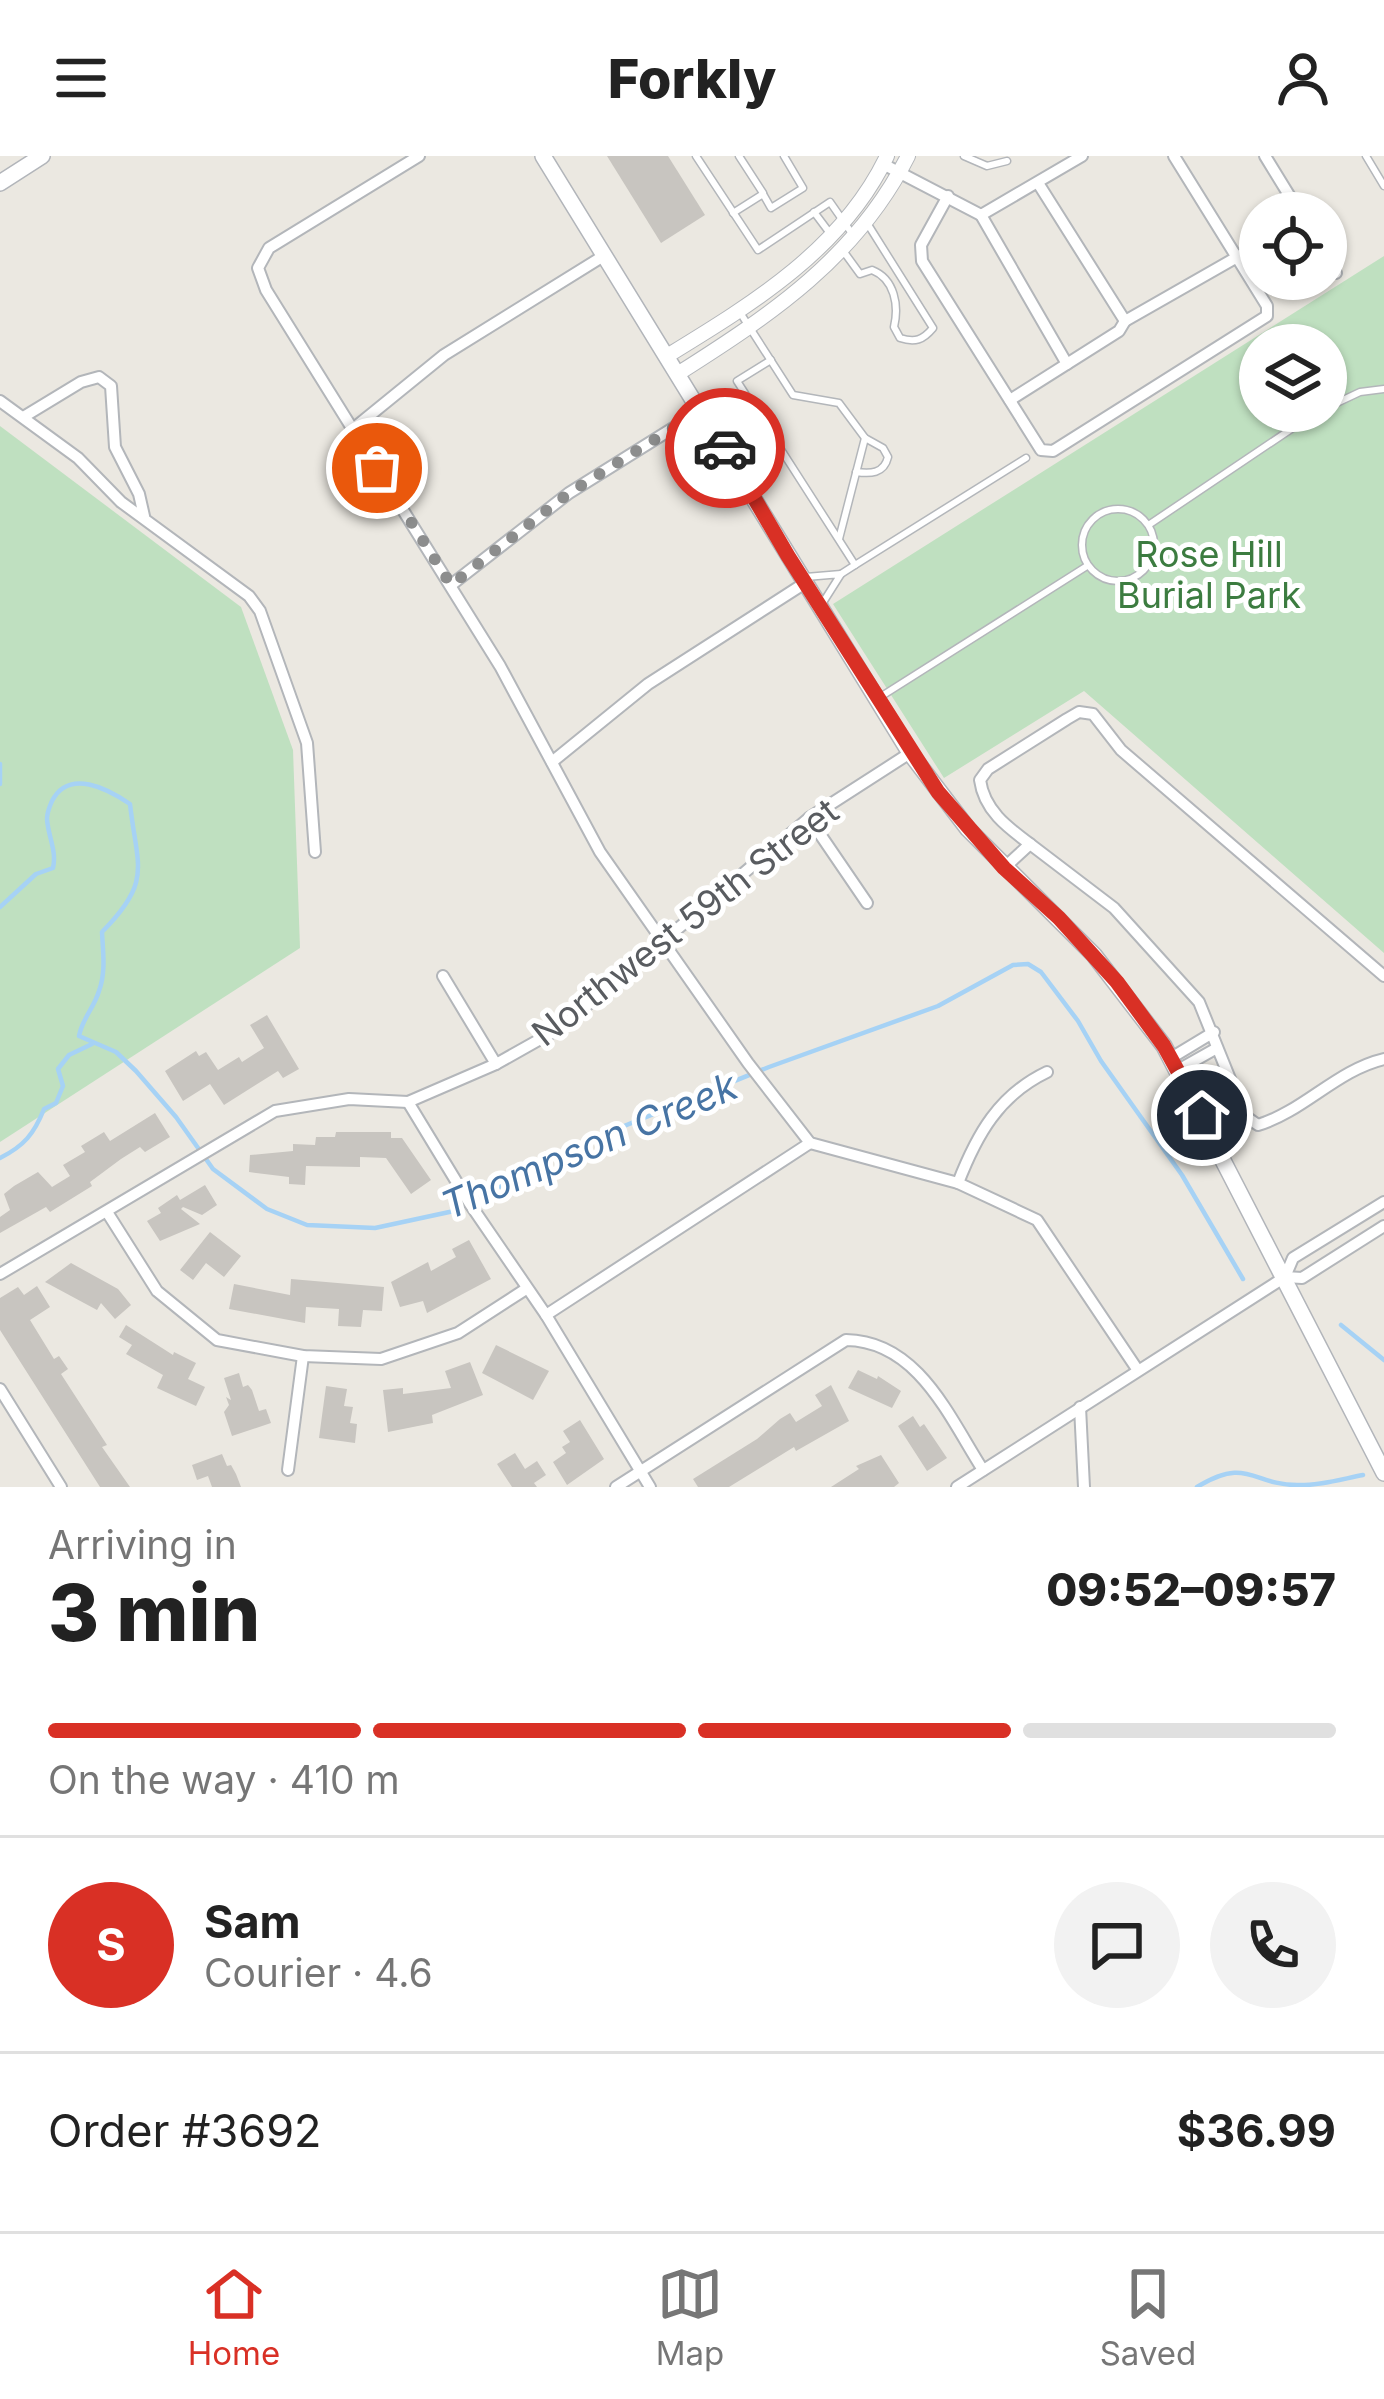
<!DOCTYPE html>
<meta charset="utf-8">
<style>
:root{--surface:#fff;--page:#f2f2f2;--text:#222;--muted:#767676;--line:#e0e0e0;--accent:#d93025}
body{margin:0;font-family:Inter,sans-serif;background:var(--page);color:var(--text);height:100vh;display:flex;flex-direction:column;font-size:45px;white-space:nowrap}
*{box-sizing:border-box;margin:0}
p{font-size:39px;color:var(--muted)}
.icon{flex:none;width:66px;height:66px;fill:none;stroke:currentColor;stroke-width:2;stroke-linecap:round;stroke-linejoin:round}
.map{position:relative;height:1331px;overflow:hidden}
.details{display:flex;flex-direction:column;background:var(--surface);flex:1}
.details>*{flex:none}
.buttons{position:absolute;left:1239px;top:36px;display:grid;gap:24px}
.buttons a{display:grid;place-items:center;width:108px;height:108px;border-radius:50%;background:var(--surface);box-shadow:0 3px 9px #0004;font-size:60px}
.pin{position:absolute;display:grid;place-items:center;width:102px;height:102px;color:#fff;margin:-51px;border:6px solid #fff;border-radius:50%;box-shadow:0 3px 12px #0007}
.courier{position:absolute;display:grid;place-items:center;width:120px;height:120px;margin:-60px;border:9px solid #d93025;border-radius:50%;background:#fff;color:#222;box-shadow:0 3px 15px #0007}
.overview em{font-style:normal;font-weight:800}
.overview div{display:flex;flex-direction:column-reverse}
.overview{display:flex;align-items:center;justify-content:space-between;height:204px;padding:0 48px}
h1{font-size:78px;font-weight:800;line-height:90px}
.bar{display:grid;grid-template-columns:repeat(4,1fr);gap:18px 12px;align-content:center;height:144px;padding:0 48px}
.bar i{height:15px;border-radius:9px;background:var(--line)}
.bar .selected{background:var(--accent)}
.bar p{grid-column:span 4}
.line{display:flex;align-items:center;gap:30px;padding:0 48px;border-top:3px solid var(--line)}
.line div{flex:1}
.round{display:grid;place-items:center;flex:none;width:126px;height:126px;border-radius:63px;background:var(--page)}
header{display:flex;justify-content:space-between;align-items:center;height:156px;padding:0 48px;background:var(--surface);font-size:54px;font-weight:800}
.tabs{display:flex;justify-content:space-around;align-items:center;height:168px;border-top:3px solid var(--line);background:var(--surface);font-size:33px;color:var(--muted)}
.tabs a{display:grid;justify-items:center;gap:6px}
.tabs .selected{color:var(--accent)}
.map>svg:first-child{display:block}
</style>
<header><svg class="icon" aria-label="menu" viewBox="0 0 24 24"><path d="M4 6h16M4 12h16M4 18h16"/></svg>Forkly<svg class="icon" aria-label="person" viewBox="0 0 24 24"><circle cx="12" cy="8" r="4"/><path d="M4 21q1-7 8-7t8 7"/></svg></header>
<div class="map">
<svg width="1384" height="1331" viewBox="0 0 1384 1331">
<rect width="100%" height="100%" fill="#ebe8e1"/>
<!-- green -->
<g fill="#bfe0c0" fill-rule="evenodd">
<path d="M 1384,100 L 1384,797 L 1084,535 L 944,622 L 833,448 ZM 1260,189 L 1326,189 L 1326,255 L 1260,255 Z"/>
<polygon points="0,270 241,451 293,594 300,792 0,986"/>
</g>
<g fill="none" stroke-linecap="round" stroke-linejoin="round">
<!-- stream -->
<g stroke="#a6d2f5" stroke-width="4.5">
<polyline points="0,608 0,628"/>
<path d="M 0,751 L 36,718 L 53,712 C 57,695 48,680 47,663 C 47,656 49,652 52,645 C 69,612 108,633 130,648 C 137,711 153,725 102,776 C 103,796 106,816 99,835 C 94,852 82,863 79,880 L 116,896 L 136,915 L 176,961 L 213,1013 L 267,1053 L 307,1069 L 375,1072 L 454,1055 L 580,988 L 769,911 L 938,850 L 1013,809 L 1028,808 L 1041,816 L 1078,865 L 1101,905 L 1182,1019 L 1243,1123"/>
<path d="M 0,1002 C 24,990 34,978 44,953 L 56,947 L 63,930 L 58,913 L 69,899 L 92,888"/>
<polyline points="1341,1169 1384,1204"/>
<path d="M 1197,1331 C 1248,1300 1252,1329 1297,1329 C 1319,1330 1342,1323 1363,1319"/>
</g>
</g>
<!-- building -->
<g fill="#c8c5c0">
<polygon points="607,0 668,0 705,59 661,87"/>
<polygon points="267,859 299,913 283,922 278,915 224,949 210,928 183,945 165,915 196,895 199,900 206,896 218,914 239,901 242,906 264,892 250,869"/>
<polygon points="155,957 170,981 145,996 140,991 121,1003 90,1026 92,1030 50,1056 46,1051 0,1077 0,1061 10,1054 4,1038 14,1030 38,1016 52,1031 70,1020 63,1009 85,996 81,990 104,976 110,985"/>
<polygon points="336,976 391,976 391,982 402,982 431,1024 411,1038 386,1002 360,1001 360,1011 306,1010 305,1029 289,1028 289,1021 249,1016 250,999 293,995 293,988 315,989 316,981 335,981"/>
<polygon points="205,1029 217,1049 202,1059 183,1051 181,1053 200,1068 160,1085 147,1065 161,1057 158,1052 177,1039 180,1044"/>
<polygon points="210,1076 241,1100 224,1121 206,1107 193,1124 180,1114"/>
<polygon points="469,1084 491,1123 427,1157 423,1145 400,1151 391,1126 428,1106 431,1115 456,1101 452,1093"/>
<polygon points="71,1107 118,1133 131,1149 115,1163 101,1147 97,1154 45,1126"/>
<polygon points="291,1123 384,1131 382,1155 363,1154 361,1171 338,1170 339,1153 306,1151 305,1167 229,1153 234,1128 290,1139"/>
<polygon points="37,1130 50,1151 30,1164 54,1203 59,1200 68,1213 61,1218 107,1289 102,1291 130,1331 100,1331 0,1174 0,1142 18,1131 24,1139"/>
<polygon points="126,1169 173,1199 174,1196 196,1207 188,1223 205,1231 196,1250 157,1232 163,1219 126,1198 132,1189 119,1181"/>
<polygon points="496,1189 549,1215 533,1244 482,1217"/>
<polygon points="470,1206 483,1239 432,1259 433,1267 388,1276 383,1234 403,1232 403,1238 451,1232 445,1215"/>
<polygon points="858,1214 877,1223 878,1220 901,1235 892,1252 848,1232"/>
<polygon points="239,1217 243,1231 248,1229 252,1234 259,1255 266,1253 271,1267 232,1280 224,1256 229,1249 226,1241 231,1244 224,1222"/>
<polygon points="831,1229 849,1265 796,1295 794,1291 729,1331 698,1331 693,1323 757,1283 780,1263 790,1257 796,1266 822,1250 815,1239"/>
<polygon points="326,1230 347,1233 344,1250 353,1251 350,1267 357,1268 355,1287 319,1282"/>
<polygon points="913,1260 920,1271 924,1268 947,1302 927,1315 898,1270"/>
<polygon points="580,1264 604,1303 567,1329 553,1306 566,1297 562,1291 570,1286 563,1275"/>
<polygon points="515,1297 525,1313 537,1305 546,1319 534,1327 537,1331 512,1331 497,1308"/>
<polygon points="222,1298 227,1310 231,1309 236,1318 241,1331 212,1331 208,1320 197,1324 192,1309"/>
<polygon points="881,1299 899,1327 894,1331 831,1331 859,1313 856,1310"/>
</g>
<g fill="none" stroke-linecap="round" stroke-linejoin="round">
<!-- service casing -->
<g stroke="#b3b6ba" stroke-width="9">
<g id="service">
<polyline points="696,0 758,94 830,46 853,79"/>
<polyline points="739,0 763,37"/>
<polyline points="964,0 987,10 1007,5"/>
<polyline points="1366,0 1384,30"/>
<polyline points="814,56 829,76"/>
<polyline points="733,57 763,38 771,52 803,32 784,0"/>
<path d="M 844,96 L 860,118 L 872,114 C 895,123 899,150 894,171 L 900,182 C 915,187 923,184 933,172 L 867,67"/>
<path d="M 741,158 L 793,239 L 839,247 L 865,282 L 883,292 L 888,301 C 884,318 870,318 856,316"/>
<polyline points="771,204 737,225 855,409 841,418"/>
<polyline points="1326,252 1360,236 1384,233"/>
<circle cx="1118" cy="389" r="36"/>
<polyline points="1150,368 1318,255"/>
<polyline points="839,383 865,282"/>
<polyline points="855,409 1026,302"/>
<polyline points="806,421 841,418 822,448"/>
<polyline points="877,543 1087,410"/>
</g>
</g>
<!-- minor casing -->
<g stroke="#b3b6ba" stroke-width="14">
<g id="minor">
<polyline points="419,0 269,92 258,112 266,134 500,510 600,696 748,907 810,987 958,1027 1037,1064 1137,1213"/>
<polyline points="1265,0 1300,57"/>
<polyline points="883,8 981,59 1082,0"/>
<polyline points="948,40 921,89 922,105 1041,294 1053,295 1267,160 1267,150 1174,0"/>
<polyline points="981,59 1067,208"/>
<polyline points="1326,100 1336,117"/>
<polyline points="1125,165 1260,88"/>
<polyline points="1010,244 1119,175 1125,165 1038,27"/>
<polyline points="0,245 78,302 121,346 249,440 260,455 307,587 315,696"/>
<polyline points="25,260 81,226 99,221 111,230 115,291 139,338 144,360"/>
<polyline points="353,273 444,199 605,99"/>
<polyline points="451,429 569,337 702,254"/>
<polyline points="552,606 648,528 805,427"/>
<polyline points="809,662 867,747"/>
<path d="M 1030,688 L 1114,752 L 1199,846 L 1245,960 L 1258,969 C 1304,955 1337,914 1384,903"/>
<path d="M 1004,712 L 1030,688 C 1007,671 984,654 980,624 L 988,613 L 1067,563 L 1079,556 L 1093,558 L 1121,594 L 1384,820"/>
<polyline points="443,820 496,908"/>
<polyline points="1171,902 1214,876"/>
<polyline points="1178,914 1217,892"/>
<polyline points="408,946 470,1048 546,1159 650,1331"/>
<path d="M 958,1027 C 977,978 999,939 1047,916"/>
<polyline points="107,1056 157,1135 217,1184 303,1200 381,1203 458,1177 526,1133"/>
<polyline points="0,1118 275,955 349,943 408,946 496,908 560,872 809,662 910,597"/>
<polyline points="1285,1121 1302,1122 1384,1070"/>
<polyline points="546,1159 810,987"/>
<polyline points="0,1233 61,1331"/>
<polyline points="1080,1251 1084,1331"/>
<polyline points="288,1314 303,1200"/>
<path d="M 616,1331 L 846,1184 C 918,1185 949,1261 983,1314"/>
<polyline points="957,1331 1285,1121 1293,1102 1384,1046"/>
</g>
</g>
<!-- tertiary casing -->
<g stroke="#b3b6ba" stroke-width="16">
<g id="tertiary">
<path d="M 667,200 C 752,148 843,93 887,0"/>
<path d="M 679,217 C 772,158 857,101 908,0"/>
</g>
</g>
<!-- secondary casing -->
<g stroke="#b2b5ba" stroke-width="18">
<g id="secondary">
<polyline points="543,0 910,597 968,673 1094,799 1164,890 1384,1317"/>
<polyline points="0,27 42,0"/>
</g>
</g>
<!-- service -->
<use href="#service" stroke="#fff" stroke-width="6"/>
<!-- minor -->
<use href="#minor" stroke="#fff" stroke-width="10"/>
<!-- tertiary -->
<use href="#tertiary" stroke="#fff" stroke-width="14"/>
<!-- secondary -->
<use href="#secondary" stroke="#fff" stroke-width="15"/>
</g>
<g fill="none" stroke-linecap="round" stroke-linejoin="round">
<!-- done -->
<polyline stroke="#8c8d8d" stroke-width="12" stroke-dasharray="0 21.6" points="377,312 451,429 569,337 702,254 725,292"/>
<!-- route -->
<polyline stroke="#d93025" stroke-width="15" points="725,292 788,400 938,636 1004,712 1059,762 1117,826 1164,890 1202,959"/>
</g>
<g text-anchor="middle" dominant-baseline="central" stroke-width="10" stroke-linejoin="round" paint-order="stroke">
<!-- park labels -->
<g font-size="36" fill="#3c7c40" stroke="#fff">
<text x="1209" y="398">Rose Hill<tspan x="1209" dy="41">Burial Park</tspan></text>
</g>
<!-- street labels -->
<g font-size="36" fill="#595c60" stroke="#fff">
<text transform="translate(685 766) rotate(-38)">Northwest 59th Street</text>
</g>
<!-- water labels -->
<g font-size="39" font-style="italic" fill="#4774a4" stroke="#fff">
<text transform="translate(589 989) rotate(-23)">Thompson Creek</text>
</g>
</g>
</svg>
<div class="buttons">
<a><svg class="icon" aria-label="locate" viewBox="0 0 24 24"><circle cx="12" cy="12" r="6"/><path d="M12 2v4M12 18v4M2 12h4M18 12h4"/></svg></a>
<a><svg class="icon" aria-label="layers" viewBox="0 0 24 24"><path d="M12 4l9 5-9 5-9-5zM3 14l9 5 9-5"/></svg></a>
</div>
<div class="pin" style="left:377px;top:312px;background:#ea580c"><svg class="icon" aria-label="bag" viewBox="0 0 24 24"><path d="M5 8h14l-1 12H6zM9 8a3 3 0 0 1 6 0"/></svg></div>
<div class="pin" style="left:1202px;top:959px;background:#1f2937"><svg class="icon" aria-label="home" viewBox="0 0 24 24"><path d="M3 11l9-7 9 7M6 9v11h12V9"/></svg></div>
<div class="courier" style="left:725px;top:292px"><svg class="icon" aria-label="car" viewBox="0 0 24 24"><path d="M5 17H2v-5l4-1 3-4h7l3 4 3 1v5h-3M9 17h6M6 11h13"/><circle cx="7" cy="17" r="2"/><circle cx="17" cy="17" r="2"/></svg></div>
</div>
<section class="details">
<div class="overview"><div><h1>3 min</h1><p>Arriving in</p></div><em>09:52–09:57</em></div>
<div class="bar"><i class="selected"></i><i class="selected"></i><i class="selected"></i><i></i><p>On the way · 410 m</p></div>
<div class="line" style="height:216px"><b class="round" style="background:var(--accent);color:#fff">S</b><div><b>Sam</b><p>Courier · 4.6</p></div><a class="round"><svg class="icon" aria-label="chat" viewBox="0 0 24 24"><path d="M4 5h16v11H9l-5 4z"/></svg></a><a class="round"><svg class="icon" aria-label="phone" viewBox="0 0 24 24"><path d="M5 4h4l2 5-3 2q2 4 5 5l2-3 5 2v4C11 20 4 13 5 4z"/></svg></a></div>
<div class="line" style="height:156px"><div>Order #3692</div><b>$36.99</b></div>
</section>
<nav class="tabs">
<a class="selected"><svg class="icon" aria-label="home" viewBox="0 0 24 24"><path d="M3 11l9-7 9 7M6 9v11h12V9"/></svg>Home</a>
<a><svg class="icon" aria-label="map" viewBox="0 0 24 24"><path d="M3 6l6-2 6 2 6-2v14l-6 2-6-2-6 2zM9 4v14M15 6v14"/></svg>Map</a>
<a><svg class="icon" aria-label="saved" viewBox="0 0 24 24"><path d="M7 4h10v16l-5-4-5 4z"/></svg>Saved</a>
</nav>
